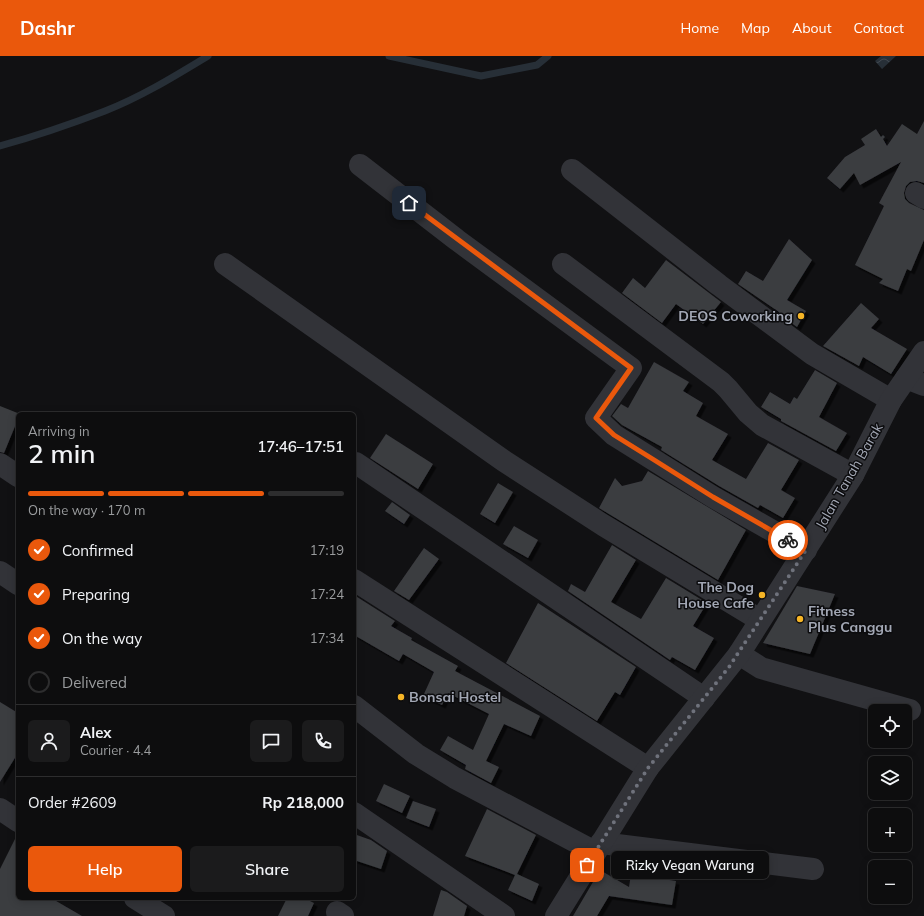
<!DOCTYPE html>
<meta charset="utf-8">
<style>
:root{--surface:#0d0d0e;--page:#1b1b1c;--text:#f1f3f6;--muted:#9a9c9e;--line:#2d2d2e;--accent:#ea580c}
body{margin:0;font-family:Mulish,sans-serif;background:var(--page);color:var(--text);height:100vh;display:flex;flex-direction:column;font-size:15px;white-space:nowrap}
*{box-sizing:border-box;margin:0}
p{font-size:13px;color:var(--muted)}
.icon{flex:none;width:22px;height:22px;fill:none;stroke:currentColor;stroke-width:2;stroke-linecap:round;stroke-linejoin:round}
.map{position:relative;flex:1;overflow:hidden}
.sheet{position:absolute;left:16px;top:356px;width:340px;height:488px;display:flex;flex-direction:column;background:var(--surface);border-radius:6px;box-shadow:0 2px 10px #0003,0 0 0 1px var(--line)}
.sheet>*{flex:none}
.tools{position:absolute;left:868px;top:648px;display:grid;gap:8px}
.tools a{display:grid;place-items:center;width:44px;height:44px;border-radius:6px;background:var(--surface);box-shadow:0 2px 10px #0003,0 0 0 1px var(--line);font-size:20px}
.pin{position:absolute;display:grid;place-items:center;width:34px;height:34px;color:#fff;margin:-17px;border-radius:8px;box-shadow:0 2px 6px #0006}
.courier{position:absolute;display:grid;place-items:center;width:40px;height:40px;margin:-20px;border:3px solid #ea580c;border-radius:50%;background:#fff;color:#222;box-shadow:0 1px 5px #0007}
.bubble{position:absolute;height:28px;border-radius:6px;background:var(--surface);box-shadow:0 2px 10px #0003,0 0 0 1px var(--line);font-size:13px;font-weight:600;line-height:28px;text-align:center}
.summary em{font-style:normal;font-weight:600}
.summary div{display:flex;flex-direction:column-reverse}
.summary{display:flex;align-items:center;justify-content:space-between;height:68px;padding:0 12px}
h1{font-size:26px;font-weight:600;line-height:30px}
.bar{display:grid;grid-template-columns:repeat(4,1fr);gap:6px 4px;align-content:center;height:48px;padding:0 12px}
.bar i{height:5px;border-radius:3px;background:var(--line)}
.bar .current{background:var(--accent)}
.bar p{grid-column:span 4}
.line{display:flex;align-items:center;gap:10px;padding:0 12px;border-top:1px solid var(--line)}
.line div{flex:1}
.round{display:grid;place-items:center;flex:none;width:42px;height:42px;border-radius:6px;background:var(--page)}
ol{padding:0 12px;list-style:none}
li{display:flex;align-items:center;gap:12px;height:44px}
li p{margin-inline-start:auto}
li .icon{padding:4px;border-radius:50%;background:var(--accent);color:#fff;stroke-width:4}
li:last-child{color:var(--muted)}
li i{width:22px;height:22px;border:2px solid var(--line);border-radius:50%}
.action{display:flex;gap:8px;margin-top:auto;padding:8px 12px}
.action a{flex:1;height:46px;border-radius:6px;background:var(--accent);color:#fff;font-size:16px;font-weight:600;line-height:46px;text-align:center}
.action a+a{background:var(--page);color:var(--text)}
header{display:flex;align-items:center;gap:24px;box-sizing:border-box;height:56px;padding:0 20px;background:var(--accent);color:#fff}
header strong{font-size:19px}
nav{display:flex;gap:22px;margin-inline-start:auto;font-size:14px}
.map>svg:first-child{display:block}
</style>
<header>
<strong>Dashr</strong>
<nav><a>Home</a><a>Map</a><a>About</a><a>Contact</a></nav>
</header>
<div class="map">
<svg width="924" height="860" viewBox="0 0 924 860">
<defs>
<pattern id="water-waves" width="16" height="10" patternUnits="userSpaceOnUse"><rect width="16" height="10" fill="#272f37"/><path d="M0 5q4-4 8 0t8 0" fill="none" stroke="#434a52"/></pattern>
<filter id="shadow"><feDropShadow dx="3.5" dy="3.5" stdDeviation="0" flood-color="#0009"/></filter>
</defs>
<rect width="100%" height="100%" fill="#111113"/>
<!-- water -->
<polygon fill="url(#water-waves)" points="881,0 896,0 882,13 875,5"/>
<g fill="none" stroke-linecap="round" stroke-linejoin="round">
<!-- stream -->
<g stroke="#272f37" stroke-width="7">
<polyline points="389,0 481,20 537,9 548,0"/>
<path d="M 0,90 C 36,80 71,68 105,55 C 141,41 175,20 208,0"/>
</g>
</g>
<!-- building -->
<g fill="#3b3c40" filter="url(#shadow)">
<polygon points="924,65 924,127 917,125 910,126 906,130 904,137 905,143 909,147 924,154 924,184 911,215 907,213 898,235 879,227 883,223 855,209 884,150 879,147 901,106 860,129 854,117 840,133 827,122 845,101 865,89 861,83 876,73 881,81 883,79 885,81 883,83 887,90 902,68 917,78"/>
<polygon points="789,183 812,204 787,244 806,255 797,271 779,258 779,256 738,228 746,215 763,225"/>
<polygon points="666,204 721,246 703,268 676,248 662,267 622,237 633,222 645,232"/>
<polygon points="861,247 879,263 871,272 907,293 891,318 863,301 859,310 823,290"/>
<polygon points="654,306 689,326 683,335 703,347 696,360 728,378 712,404 746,423 768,387 799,404 781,434 795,442 783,462 760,449 758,452 719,430 661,394 662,391 622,369 612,360 621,348 628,352"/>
<polygon points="815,314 837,327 819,361 847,377 836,395 781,365 781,363 761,351 770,336 790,348 794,341 797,343"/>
<polygon points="0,350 20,358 18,358 18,363 4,397 0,396"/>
<polygon points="386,378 433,408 418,433 370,402"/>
<polygon points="648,415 746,474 718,524 599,452 615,422 622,430 642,425"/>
<polygon points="498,427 513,436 495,467 480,458"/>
<polygon points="392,446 410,459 404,468 385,455"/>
<polygon points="514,470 538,484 528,502 503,488"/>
<polygon points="612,489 636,504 611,546 641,563 666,522 707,547 693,570 714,582 695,614 672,601 670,604 568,535 571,528 585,536"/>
<polygon points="424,492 439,503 409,544 394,535"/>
<polygon points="797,530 835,538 810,598 763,587"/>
<polygon points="354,539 395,565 391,570 412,582 411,584 458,610 455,615 540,660 531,680 504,668 486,705 499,711 491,727 465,713 466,709 440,694 448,680 473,694 489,658 448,637 442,649 423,640 434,616 403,598 399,605 354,579"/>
<polygon points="538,547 636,611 620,639 615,636 597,665 506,607"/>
<polygon points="0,646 18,657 18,697 0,726"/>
<polygon points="384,728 410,740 402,757 376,745"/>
<polygon points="413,745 436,753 429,771 406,762"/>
<polygon points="487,753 536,779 517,818 539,828 532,845 508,834 515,819 465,800"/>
<polygon points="18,777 18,842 51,842 82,860 0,860 0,813"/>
<polygon points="354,778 371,784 387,795 381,813 354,804"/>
<polygon points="600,814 629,831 631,818 676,825 672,849 609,840 597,860 573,860"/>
<polygon points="441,834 447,836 467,850 464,860 433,860"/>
<polygon points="287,842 304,842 314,847 308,860 278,860"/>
</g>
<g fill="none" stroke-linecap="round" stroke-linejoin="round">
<!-- street -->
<g stroke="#323338" stroke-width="22">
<polyline points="360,109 457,184 631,312 596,362 614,379 713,441 806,494"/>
<polyline points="572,114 719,229 812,298 891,344"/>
<polyline points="916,137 924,142"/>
<polyline points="225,208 504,405 603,469 760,564"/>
<polyline points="563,208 721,326 728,333 748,357 762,369 853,419"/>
<polyline points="906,322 924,329"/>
<polyline points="356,407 704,642"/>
<polyline points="0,408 18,420"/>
<polyline points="0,516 18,528"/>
<polyline points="354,524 648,712"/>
<polyline points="739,598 761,612 910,654"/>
<polyline points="354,650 416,698 455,722 595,796"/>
<polyline points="0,753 18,765"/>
<polyline points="354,757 504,860"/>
<polyline points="601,787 813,813"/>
<polyline points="135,842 164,860"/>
<polyline points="337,856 343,860"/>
<polyline points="556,860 648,712 739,598 853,419 891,344 924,296"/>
</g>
</g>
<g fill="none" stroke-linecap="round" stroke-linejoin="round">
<!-- done -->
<polyline stroke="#6f727c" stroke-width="4" stroke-dasharray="0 7.2" points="587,809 648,712 729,611 806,494 788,484"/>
<!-- route -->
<polyline stroke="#ea580c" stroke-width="5" points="409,147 631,312 596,362 614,379 651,402 713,441 788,484"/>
</g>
<!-- markers -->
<g fill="#f6b526" stroke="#0c0c0e" stroke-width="1.5">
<circle cx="801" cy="260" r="4"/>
<circle cx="762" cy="539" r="4"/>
<circle cx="800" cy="563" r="4"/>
<circle cx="401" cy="641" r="4"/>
</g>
<g text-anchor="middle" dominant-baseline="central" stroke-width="3" stroke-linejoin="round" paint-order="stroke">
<!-- poi labels -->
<g font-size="14" font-weight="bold" fill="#a2a7b4" stroke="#0c0c0e" text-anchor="end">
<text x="793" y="260">DEOS Coworking</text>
<text x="754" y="531">The Dog<tspan x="754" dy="16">House Cafe</tspan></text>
<text x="808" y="555" text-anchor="start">Fitness<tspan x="808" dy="16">Plus Canggu</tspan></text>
<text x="409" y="641" text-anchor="start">Bonsai Hostel</text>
</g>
<!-- street labels -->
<g font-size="14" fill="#a2a7b4" stroke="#0c0c0e">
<text transform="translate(849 420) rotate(-60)">Jalan Tanah Barak</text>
</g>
</g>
</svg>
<div class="tools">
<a><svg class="icon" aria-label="locate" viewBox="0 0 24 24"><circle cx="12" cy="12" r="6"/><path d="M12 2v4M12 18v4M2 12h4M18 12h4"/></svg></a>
<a><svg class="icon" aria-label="layers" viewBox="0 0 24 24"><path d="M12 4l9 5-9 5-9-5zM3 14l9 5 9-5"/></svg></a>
<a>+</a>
<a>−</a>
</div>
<div class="pin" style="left:587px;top:809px;background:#ea580c"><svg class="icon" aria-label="bag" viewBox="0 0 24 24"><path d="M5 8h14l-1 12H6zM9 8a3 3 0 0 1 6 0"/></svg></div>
<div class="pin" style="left:409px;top:147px;background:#1f2937"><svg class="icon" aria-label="home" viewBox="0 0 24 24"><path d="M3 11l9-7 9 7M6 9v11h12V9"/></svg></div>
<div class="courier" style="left:788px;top:484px"><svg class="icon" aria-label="bike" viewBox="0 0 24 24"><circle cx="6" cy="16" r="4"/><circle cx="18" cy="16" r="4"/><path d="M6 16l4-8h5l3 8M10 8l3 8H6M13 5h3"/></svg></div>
<div class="bubble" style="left:611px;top:795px;width:158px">Rizky Vegan Warung</div>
<section class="sheet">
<div class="summary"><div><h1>2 min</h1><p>Arriving in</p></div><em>17:46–17:51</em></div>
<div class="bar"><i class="current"></i><i class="current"></i><i class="current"></i><i></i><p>On the way · 170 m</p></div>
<ol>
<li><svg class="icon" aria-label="check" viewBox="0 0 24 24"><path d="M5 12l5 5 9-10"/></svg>Confirmed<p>17:19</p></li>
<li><svg class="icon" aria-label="check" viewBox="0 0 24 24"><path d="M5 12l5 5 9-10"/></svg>Preparing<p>17:24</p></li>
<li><svg class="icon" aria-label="check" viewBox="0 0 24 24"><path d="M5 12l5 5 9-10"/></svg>On the way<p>17:34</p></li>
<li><i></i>Delivered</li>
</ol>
<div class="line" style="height:72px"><a class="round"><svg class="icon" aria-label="person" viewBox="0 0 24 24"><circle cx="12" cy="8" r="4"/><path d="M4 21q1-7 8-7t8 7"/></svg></a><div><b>Alex</b><p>Courier · 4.4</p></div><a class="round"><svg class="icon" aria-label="chat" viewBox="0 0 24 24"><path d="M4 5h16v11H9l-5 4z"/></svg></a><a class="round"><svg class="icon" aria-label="phone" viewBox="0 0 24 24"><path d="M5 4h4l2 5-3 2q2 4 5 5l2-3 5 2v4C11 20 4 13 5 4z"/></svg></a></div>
<div class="line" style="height:52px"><div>Order #2609</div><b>Rp 218,000</b></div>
<div class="action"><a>Help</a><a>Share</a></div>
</section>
</div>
